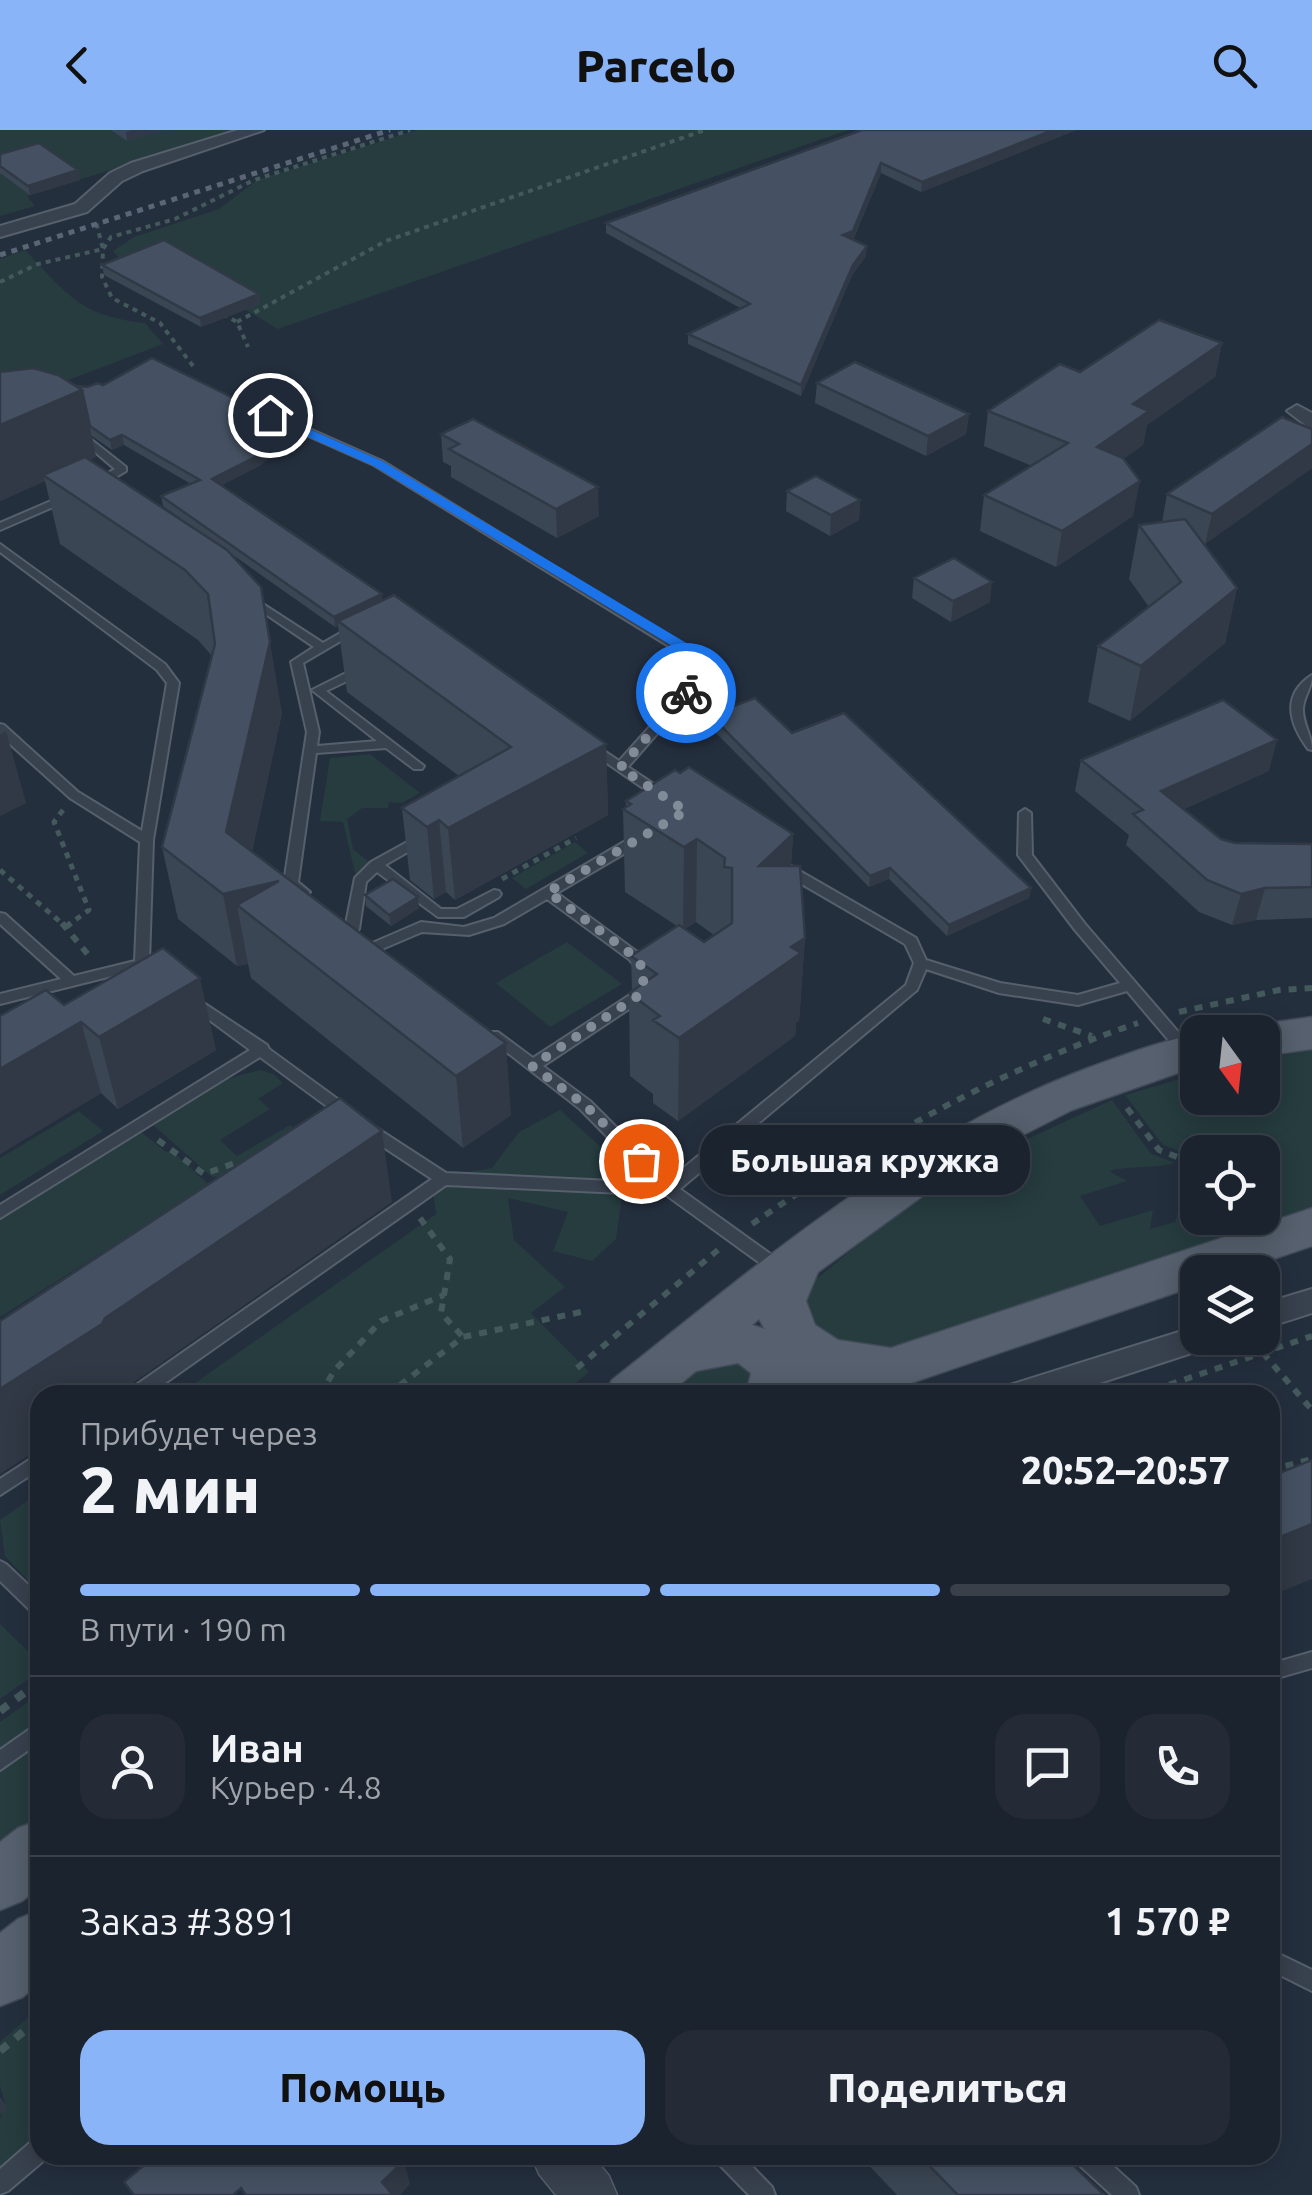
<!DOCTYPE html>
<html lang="ru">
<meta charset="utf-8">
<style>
:root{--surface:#1b232e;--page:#242b36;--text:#f1f3f6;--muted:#a0a4aa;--line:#39404a;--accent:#8ab4f8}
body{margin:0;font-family:Ubuntu,sans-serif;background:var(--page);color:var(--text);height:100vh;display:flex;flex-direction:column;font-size:38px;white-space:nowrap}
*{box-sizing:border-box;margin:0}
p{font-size:32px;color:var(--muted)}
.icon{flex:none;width:55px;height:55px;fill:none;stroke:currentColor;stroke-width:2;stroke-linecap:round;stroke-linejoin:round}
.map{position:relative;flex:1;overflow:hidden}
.panel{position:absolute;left:30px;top:1255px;width:1250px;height:780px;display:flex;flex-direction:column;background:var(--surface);border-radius:30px;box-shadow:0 5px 25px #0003,0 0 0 2px var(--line)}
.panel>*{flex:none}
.needle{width:65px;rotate:165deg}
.tools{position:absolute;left:1180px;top:885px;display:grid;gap:20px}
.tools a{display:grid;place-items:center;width:100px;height:100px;border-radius:20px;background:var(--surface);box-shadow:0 5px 25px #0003,0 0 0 2px var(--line);font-size:50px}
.pin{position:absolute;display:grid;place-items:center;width:85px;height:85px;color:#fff;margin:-42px;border:5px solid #fff;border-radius:50%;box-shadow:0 2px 10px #0007}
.courier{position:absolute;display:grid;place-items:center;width:100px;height:100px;margin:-50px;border:8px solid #1a73e8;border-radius:50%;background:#fff;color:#222;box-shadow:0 2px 12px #0007}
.bubble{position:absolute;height:70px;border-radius:30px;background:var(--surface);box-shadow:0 5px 25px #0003,0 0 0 2px var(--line);font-size:32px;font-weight:800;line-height:70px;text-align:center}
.overview em{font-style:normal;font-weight:800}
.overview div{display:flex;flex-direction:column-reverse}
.overview{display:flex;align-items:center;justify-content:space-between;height:170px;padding:0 50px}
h1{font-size:65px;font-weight:800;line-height:75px}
.bar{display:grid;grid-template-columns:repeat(4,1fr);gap:15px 10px;align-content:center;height:120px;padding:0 50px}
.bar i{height:12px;border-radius:8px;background:var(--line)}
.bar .active{background:var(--accent)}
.bar p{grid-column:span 4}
.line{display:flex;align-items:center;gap:25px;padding:0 50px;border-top:2px solid var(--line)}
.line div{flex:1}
.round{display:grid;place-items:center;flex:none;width:105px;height:105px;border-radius:30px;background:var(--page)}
.button{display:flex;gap:20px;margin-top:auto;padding:20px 50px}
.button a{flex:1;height:115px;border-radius:30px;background:var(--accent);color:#111;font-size:40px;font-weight:800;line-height:115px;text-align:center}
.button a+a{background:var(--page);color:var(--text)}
header{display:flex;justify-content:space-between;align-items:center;height:130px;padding:0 50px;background:var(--accent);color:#111;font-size:45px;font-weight:800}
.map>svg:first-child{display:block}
</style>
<header><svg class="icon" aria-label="back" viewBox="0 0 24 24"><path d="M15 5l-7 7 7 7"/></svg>Parcelo<svg class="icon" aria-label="search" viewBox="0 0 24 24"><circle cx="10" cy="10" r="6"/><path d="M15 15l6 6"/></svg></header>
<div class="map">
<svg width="1312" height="2065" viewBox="0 0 1312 2065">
<rect width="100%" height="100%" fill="#242f3e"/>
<!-- green -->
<g fill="#263c3f">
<polygon points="0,0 239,0 27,66 35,76 0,86"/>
<polygon points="417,0 848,0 278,199 246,180 122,132 113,121 134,107 219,79 257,50"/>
<path d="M 25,120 C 68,165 80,186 145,193 L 163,214 L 0,276 L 0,129 Z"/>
<polygon points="370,624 420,663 402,673 389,672 388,678 362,678 347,689 353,719 369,732 356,747 343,692 320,691 330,628"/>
<polygon points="575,712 588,723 526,759 512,748"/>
<polygon points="567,812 622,854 550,897 496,853"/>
<polygon points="1312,920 1312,1082 1268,1096 1261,1088 1262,1022 1198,1022 1197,1028 1163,1015 1125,965 1197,944 1198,968 1262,968 1263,929"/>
<polygon points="260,940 273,944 283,953 258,969 270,979 220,1010 237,1026 290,995 293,998 299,994 305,999 228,1046 212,1047 151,993 227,949"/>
<path d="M 1112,970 L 1151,1024 L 1176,1033 C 1152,1039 1133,1035 1109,1041 L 1127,1051 L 1080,1066 L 1100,1096 L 1153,1080 L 1150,1099 L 1175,1092 L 1179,1078 L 1197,1073 L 1198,1088 L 1248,1088 L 1257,1100 L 857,1228 L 800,1192 L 809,1155 L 893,1086 L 999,1022 Z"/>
<polygon points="560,980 614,1029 625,1046 616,1109 592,1131 553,1121 568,1082 508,1068 514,1110 565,1157 531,1183 589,1242 561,1265 178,1265 436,1084 433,1062 460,1043 492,1038 519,1002"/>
<polygon points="79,981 103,1001 0,1065 0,1028"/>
<polygon points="141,1002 166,1022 173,1022 209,1055 0,1187 0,1089"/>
<polygon points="745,1220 761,1265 660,1265 716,1222"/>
<polygon points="40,1362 40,1463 5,1426 0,1390"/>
<polygon points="0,1494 34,1527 31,1547 0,1569"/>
<polygon points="31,1570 40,1581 40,1593 0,1625 0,1592"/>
<polygon points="40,1610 40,1707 0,1721 0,1634"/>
<polygon points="40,1877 40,2018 11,2028 0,2037 0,1989 5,1972 0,1956 0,1912"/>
</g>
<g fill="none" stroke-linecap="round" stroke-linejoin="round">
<!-- service casing -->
<g stroke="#565f6c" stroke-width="4">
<g id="service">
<polygon points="234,269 242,269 382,331 701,526 711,542 628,637 667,663 667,669 659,669 585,618 591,614 595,615 619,631 699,542 693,531 374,335 234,273"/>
<polygon points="79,300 126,337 126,341 99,357 91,357 91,353 115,339 75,305 75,301"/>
<polygon points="65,365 69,366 69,370 0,400 0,393"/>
<polygon points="0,414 165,534 179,553 153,710 149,832 154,838 147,843 140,839 0,874 0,864 61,849 0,794 0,783 5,784 74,846 135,831 140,712 70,668 0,605 0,594 4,595 78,662 142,701 167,553 157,540 0,422"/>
<polygon points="249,465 323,513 351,497 359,497 361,499 303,533 319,602 317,616 377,611 312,560 364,534 370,538 368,541 326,561 424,636 422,639 414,639 386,618 316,623 298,752 310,762 303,766 284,753 307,602 291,532 314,517 245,470 243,468"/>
<path d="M 1312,545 C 1312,558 1304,566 1303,578 C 1302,593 1312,605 1312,620 L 1308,619 C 1289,593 1281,565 1312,545 Z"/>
<polygon points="1025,679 1031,683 1032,725 1085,794 1192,918 1194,922 1192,926 1182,926 1127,861 1078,875 999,863 926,839 917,860 680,1059 787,1136 789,1140 787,1144 775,1144 666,1065 446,1055 148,1265 127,1265 129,1260 432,1049 362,1003 360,999 362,995 372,995 446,1043 653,1053 580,979 486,906 488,902 498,902 533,928 633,863 640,843 630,830 547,769 504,794 469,805 422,802 375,822 368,817 370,814 421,792 464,797 494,788 634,706 644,706 645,709 644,712 557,763 640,824 654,843 644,869 543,936 590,971 669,1050 906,855 914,833 905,814 781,742 779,739 781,736 791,736 916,808 926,830 1000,853 1078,865 1120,853 1075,800 1018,725 1019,683"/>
<polygon points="420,705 426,709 425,712 385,735 441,779 457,779 494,760 499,761 501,764 499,767 464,787 438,787 377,742 366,752 359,799 357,802 347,802 345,799 355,748 371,732"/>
<polygon points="190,864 267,915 269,919 354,981 356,985 354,989 344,989 260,927 0,1088 0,1075 250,920 185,872 183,869 185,866"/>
<polygon points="40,1323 40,1339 0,1365 0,1349"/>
<polygon points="0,1431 6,1434 40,1466 40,1486 34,1484 0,1451"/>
<polygon points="1312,1522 1312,1538 1270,1550 1270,1534"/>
<polygon points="40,1592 40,1612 0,1640 0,1620"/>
<polygon points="1281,1825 1312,1840 1312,1861 1280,1845 1270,1848 1270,1828"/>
<polygon points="40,2008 40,2025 48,2027 8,2061 0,2064 0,2039 32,2011"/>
<polygon points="715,2025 741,2025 772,2057 775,2065 749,2065 718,2033"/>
<polygon points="1074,2025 1101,2025 1136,2057 1139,2065 1112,2065 1077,2033"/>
</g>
</g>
<!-- minor casing -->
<g stroke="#565f6c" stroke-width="4">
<g id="minor">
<polygon points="238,0 264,0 143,41 122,51 87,82 0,107 0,96 75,74 110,43 131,33"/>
<polygon points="1297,275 1312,283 1312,300 1287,281"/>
<polygon points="1312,1159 1312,1183 1262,1199 1262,1174"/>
<polygon points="1198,1196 1198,1208 1215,1208 1210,1217 1063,1265 1006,1265 1010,1255"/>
</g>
</g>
<!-- tertiary casing -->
<g stroke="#565f6c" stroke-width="3">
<polygon id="tertiary" points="531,2025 592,2025 609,2046 617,2065 556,2065 539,2044"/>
</g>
<!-- primary casing -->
<g stroke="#414a57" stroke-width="3">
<g id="primary">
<polygon points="1312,887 1312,919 1262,926 1262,902 1244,902 1262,894"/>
<path d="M 1198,904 L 1198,936 L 1072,980 L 1005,1014 L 942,1052 L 818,1142 L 806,1171 L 815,1195 L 838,1210 L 891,1218 L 1312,1078 L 1312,1116 L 1235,1142 L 1198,1142 L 1198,1155 L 876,1265 L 746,1265 L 751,1243 L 738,1233 L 696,1241 L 667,1265 L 604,1265 L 612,1250 C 762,1131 907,1006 1088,938 C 1124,925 1160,911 1198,904 ZM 759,1189 L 764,1198 L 765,1199 L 752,1195 Z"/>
<polygon points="40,1690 40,1757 22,1771 0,1780 0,1712 18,1698"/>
<polygon points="40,1780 40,1852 23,1867 0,1876 0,1803 18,1789"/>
</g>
</g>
<!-- path-far3 -->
<g stroke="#44595c" stroke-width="4" stroke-dasharray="5 5" stroke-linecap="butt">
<polyline points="0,152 38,134 103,119 96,92"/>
<polyline points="223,184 237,192 248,217"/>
<polyline points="237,192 386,111 705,0"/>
<polyline points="193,236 160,193 112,168 102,147 103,119 111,107 175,89 254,50 410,0"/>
</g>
<!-- path-far2 -->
<g stroke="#44595c" stroke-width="5" stroke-dasharray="6 6" stroke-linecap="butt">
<polyline points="63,680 54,692 89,780 67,796"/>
<polyline points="0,740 65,796"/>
<polyline points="502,749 576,708"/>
</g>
<!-- path-far1 -->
<g stroke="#44595c" stroke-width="6" stroke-dasharray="8 8" stroke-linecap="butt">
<polyline points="62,793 90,827"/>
<polyline points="66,797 71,793"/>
<polyline points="1179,882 1279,860 1312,858"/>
<polyline points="1043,889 1092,906"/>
<polyline points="1127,978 1159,1020 1198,1035"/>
<polyline points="158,1010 204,1044 235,1033 246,1038"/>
<polyline points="420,1088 450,1129 441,1183 463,1207"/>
<path d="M 752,1094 C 874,1011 998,940 1138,893"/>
<polyline points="1263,1223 1312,1280"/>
<polyline points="577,1238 718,1120"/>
<polyline points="320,1265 334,1241 381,1191 444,1165"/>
<polyline points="387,1265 463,1207 581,1182"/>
<polyline points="1139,1265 1312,1206"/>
<polyline points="1270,1340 1312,1329"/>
</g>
<!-- path -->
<g stroke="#44595c" stroke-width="8" stroke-dasharray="10 10" stroke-linecap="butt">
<polyline points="0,1581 40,1551"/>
<polyline points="0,1921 40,1888"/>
</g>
<!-- service -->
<use href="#service" fill="#38414e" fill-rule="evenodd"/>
<!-- minor -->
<use href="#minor" fill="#38414e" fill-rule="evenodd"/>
<!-- tertiary -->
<use href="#tertiary" fill="#38414e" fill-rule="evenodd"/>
<!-- primary -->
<use href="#primary" fill="#56606e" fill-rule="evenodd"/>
<!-- rail -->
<polyline stroke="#5a6575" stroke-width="5" stroke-dasharray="6 6" stroke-linecap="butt" points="0,125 390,0"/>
</g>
<!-- wall -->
<g fill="#3b4654" fill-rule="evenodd">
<polygon points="111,0 165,0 127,11"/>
<polygon points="862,0 1076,0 921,62 881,43 853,110 866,126 852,145 801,266 688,214 688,204 740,178 606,103 606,93"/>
<polygon points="0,24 78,40 80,50 30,65 0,43"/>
<polygon points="102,135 259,164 260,174 201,197 104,145"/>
<polygon points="1222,213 1215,247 1147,295 1143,315 1123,329 1133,386 1056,437 980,401 984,365 1032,336 984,316 988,281 1080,242"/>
<polygon points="817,253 969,284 966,304 926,326 815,273"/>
<path d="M 103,255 L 280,291 L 281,301 L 287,313 L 261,335 L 222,355 L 382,470 L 606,614 L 608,685 L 455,770 L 446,762 L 434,769 L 410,750 L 402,678 L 459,646 L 347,562 L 338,496 L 335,497 L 230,423 L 282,583 L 252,721 L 511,985 L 463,1018 L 251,848 L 248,834 L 237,836 L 178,789 L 162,717 L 212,526 L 198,510 L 60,414 L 45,351 L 0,371 L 76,256 L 87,257 ZM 92,306 L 112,320 L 124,315 L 191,354 L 161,366 L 163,376 L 201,403 L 90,330 L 96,327 Z"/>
<polygon points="1312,299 1312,338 1205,414 1237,458 1225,513 1130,591 1088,572 1098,516 1149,477 1129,449 1139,395 1162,392 1167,364"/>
<polygon points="441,304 599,386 557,408 451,347 451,336 443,332"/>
<polygon points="787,361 860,370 859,390 830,406 786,381"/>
<polygon points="914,448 990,472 951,492 912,468"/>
<polygon points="710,585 792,603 1031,758 1029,768 947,806 889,749 869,757 709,596"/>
<polygon points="1081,630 1269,641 1184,679 1221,709 1235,713 1312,714 1312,788 1256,790 1232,795 1199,782 1126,715 1129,705 1075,661"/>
<path d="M 626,671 L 793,704 L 791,736 L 805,808 L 799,891 L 796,893 L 795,906 L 678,991 L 653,973 L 653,964 L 630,946 L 629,863 L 632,861 L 631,826 L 677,796 L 625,762 L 623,679 L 626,678 ZM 696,792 L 714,805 L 704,812 L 685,799 Z"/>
<polygon points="365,765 419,778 391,796 366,776"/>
<polygon points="64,875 216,920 118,979 101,963 0,1024 0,886"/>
<polygon points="859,2025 1063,2025 1104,2065 897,2065"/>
</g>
<!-- shaded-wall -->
<g fill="#303945">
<polygon points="132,0 165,0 127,11 126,2"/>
<polygon points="1053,0 1076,0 921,62 922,52"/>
<polygon points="881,33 881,43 852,111 843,105"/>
<polygon points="78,40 80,50 30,65 28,56"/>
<polygon points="867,116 866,126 852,145 801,266 801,255 853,135"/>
<polygon points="259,164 260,174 201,197 200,188"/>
<polygon points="1222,213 1215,247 1147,295 1143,315 1091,352 1097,317 1133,274"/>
<polygon points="82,260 96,327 49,349 43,345 45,351 0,371 0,287"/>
<polygon points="969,284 966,304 926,326 928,306"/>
<polygon points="285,303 287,313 261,335 214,359 212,349"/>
<polygon points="122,305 124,315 112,320 110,310"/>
<polygon points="1312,314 1312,338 1205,414 1212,384"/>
<polygon points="1140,351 1133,386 1056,437 1062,401"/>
<polygon points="598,357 599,386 557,408 556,379"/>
<polygon points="860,370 859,390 830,406 831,385"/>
<polygon points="992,452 990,472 951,492 953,471"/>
<polygon points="1237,458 1225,513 1130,591 1141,536"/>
<polygon points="382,464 383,474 338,491 338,496 335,497 334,487"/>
<polygon points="270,512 282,583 243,760 279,751 237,775 248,834 237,836 223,764 226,702"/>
<polygon points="6,601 26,673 0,686 0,604"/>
<polygon points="1277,610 1269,641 1154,692 1161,661"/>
<polygon points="606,614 608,685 455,770 448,698"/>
<polygon points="439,690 446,762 434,769 427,697"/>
<polygon points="793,704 788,787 759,736"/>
<polygon points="697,709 696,792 683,800 684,717"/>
<polygon points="890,738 889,749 869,757 870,746"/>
<polygon points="1031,758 1029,768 947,806 949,795"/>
<polygon points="1265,758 1256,790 1232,795 1241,764"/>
<polygon points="418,767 419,778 391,796 389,785"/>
<polygon points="805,808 799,891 796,893 795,906 678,991 679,908 791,817"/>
<polygon points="200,848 216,920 118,979 99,907"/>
<polygon points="81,892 101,963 0,1024 0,939"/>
<polygon points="506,913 511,985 463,1018 456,946"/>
<polygon points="382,1001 392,1072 127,1257 121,1265 40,1265 40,1318 0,1344 0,1259"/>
<polygon points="1312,1394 1312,1449 1270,1466 1270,1411"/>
<polygon points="0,1967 8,1978 0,1985"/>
<polygon points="404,2031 410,2054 400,2065 386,2065 382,2052"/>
</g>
<!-- building -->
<g fill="#455162" stroke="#303945" stroke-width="2.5">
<polygon points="862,0 1053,0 922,52 881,33 853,101 843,105 867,116 853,135 801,255 688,204 750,174 606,93"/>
<polygon points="39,13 78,40 28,56 0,36 0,24"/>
<polygon points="164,110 259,164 200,188 102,135"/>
<polygon points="1159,190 1222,213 1133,274 1149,281 1097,317 1123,328 1140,351 1062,401 984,365 1068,313 988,281 1060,234 1080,242"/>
<polygon points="152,228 280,291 271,295 285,303 259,325 212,349 382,464 334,487 161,366 200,350 122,305 110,310 90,296 82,260 76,256 87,257 98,253 103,255"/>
<polygon points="855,232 969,284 928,306 817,253"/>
<polygon points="33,238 58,245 82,260 0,295 0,242"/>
<polygon points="1282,287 1312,299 1312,314 1212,384 1167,364"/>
<polygon points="473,289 598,357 556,379 449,319 459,314 441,304"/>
<polygon points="85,327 227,420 261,457 270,512 226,702 506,913 456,946 237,775 279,751 223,764 162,717 215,514 208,464 185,440 43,345"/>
<polygon points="816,346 860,370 831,385 787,361"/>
<polygon points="1185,389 1237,458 1141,536 1098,516 1181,452 1139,395"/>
<polygon points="954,428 992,452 953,471 914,448"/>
<polygon points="394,465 606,614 448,698 439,690 427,697 402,678 511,617 338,491"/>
<polygon points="755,568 792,603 844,583 1031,758 949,795 890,738 870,746 710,585"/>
<polygon points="1223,570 1277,610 1161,661 1221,709 1235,713 1312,714 1312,757 1265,758 1241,764 1207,750 1133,684 1143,680 1081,630"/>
<polygon points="689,637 793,704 759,736 800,736 805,808 791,817 801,823 679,908 653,890 660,886 629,863 657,844 631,826 679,795 704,812 732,793 732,738 724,737 725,728 697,709 684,717 623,679 631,674 626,671 675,640 680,643"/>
<polygon points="393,749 418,767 389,785 365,765"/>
<polygon points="163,818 200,848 99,907 81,892 0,939 0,886 46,860 64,875"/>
<polygon points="340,968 382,1001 105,1188 102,1194 0,1259 0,1191"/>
<polygon points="1312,1330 1312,1394 1270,1411 1270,1335 1277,1344"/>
<polygon points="136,2025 399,2025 404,2031 382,2052 393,2065 246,2065 241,2058 233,2065 134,2065 124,2052 144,2035"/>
<polygon points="919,2025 1063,2025 1104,2065 958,2065"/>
</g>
<!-- route -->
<polygon fill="#1a73e8" points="270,282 382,331 688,514 711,542 690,566 681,566 679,563 698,542 679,520 374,336 266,288"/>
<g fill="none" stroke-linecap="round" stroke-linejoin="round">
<!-- done -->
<polyline stroke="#828b98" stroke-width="10" stroke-dasharray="0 18" points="641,1031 585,975 532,936 638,866 646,843 635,827 548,762 686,681 620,638 686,563"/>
</g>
</svg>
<div class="tools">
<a><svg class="needle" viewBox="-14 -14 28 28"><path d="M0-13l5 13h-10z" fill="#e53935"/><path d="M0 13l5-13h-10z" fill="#a0a4aa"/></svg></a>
<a><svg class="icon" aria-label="locate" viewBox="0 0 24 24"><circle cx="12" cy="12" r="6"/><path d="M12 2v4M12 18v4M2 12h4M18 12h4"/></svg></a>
<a><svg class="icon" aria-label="layers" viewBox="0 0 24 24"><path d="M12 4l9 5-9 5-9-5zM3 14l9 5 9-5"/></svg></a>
</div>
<div class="pin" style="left:641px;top:1031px;background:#ea580c"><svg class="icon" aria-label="bag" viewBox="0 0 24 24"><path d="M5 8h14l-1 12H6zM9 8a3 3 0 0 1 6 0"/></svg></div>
<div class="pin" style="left:270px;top:285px;background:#1f2937"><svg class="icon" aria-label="home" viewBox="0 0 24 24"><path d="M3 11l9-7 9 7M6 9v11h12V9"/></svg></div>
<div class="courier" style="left:686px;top:563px"><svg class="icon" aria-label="bike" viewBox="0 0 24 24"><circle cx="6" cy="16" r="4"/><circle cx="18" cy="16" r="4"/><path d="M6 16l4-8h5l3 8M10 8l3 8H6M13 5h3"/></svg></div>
<div class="bubble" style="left:700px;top:995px;width:330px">Большая кружка</div>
<section class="panel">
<div class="overview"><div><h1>2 мин</h1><p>Прибудет через</p></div><em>20:52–20:57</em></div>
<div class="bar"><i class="active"></i><i class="active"></i><i class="active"></i><i></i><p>В пути · 190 m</p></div>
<div class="line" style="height:180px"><a class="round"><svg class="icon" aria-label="person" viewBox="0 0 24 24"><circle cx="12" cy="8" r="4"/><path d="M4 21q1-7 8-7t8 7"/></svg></a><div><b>Иван</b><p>Курьер · 4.8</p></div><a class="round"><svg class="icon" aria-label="chat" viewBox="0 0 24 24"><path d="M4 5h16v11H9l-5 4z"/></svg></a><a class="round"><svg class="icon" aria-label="phone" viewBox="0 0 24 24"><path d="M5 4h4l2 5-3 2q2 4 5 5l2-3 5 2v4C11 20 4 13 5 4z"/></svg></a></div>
<div class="line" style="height:130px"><div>Заказ #3891</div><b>1 570 ₽</b></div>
<div class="button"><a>Помощь</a><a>Поделиться</a></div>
</section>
</div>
